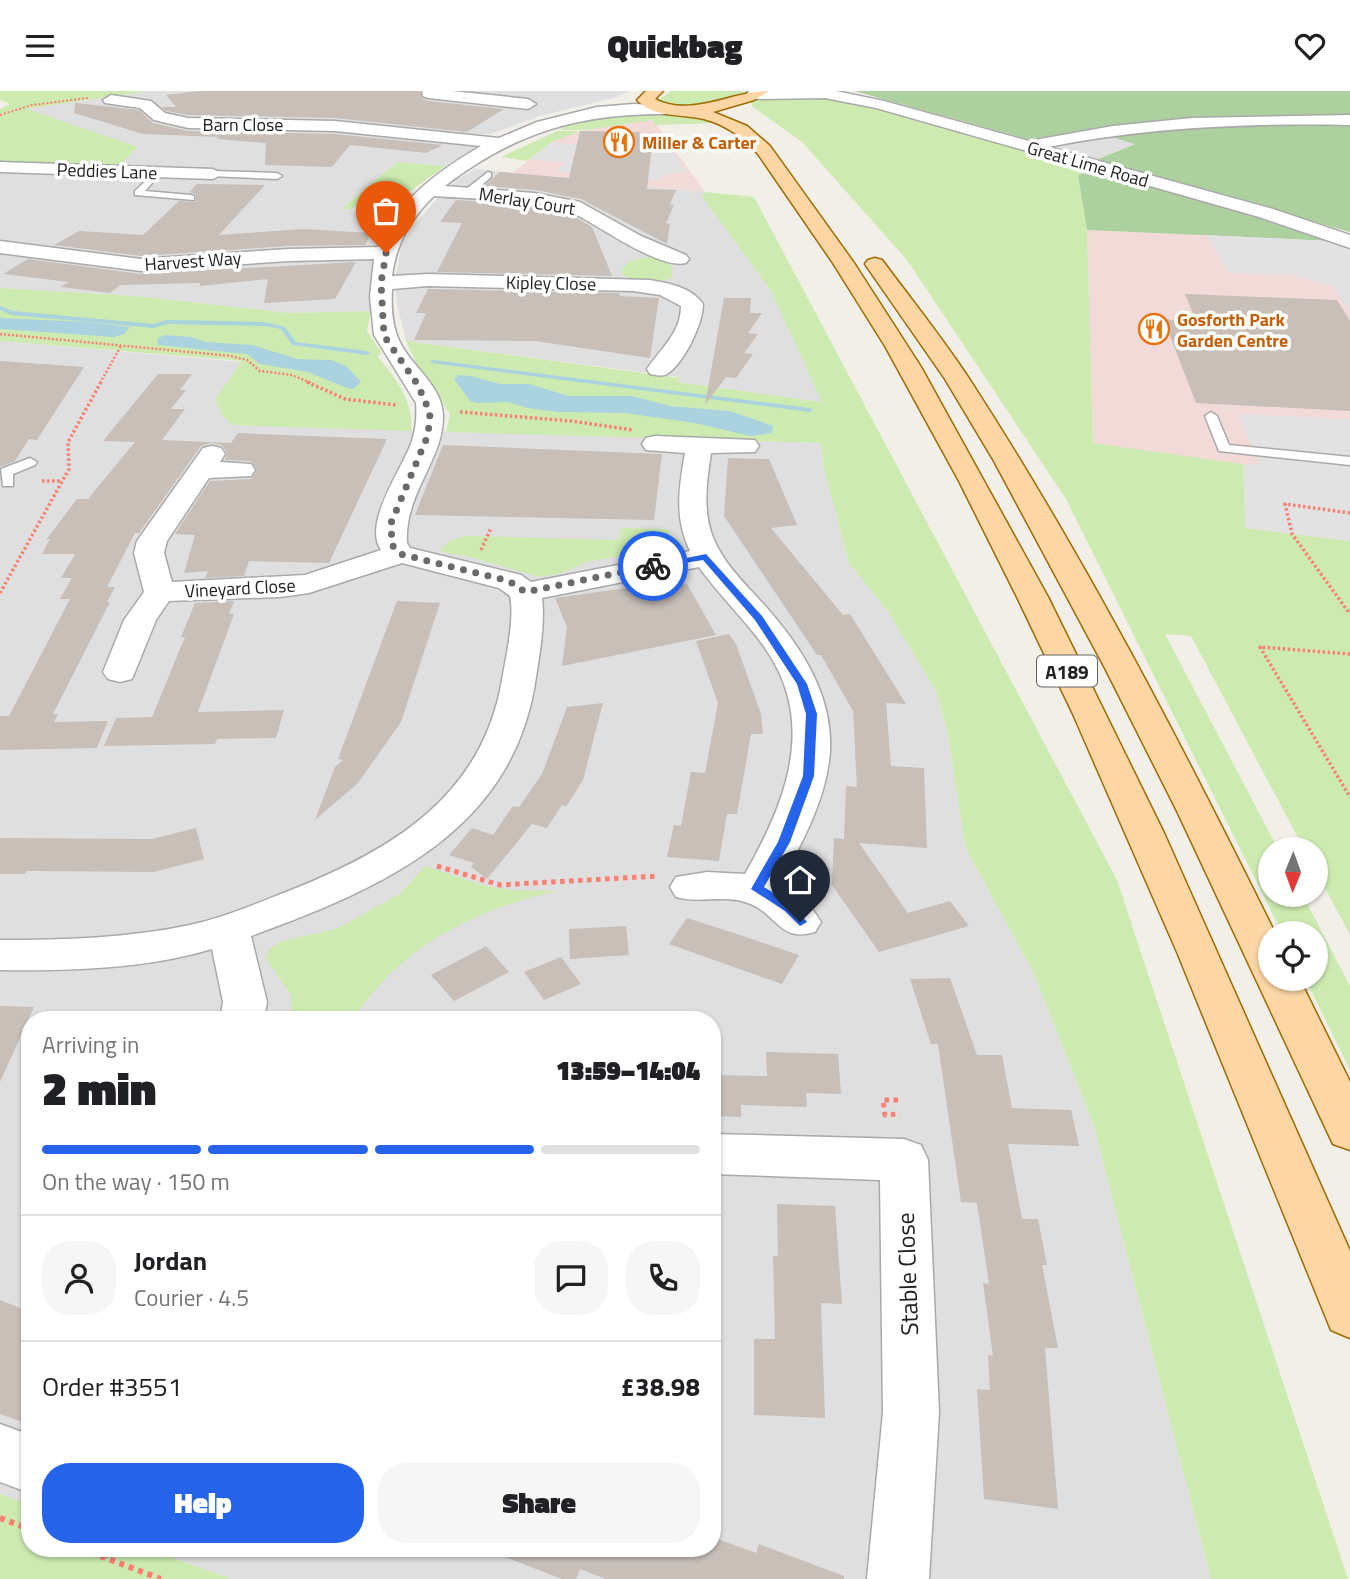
<!DOCTYPE html>
<meta charset="utf-8">
<style>
:root{--surface:#fff;--page:#f6f6f6;--text:#202124;--muted:#757577;--line:#e0e0e0;--accent:#2563eb}
body{margin:0;font-family:"Titillium Web",sans-serif;background:var(--page);color:var(--text);height:100vh;display:flex;flex-direction:column;font-size:26px;white-space:nowrap}
*{box-sizing:border-box;margin:0}
p{font-size:23px;color:var(--muted)}
.icon{flex:none;width:38px;height:38px;fill:none;stroke:currentColor;stroke-width:2;stroke-linecap:round;stroke-linejoin:round}
.map{position:relative;flex:1;overflow:hidden}
.details{position:absolute;left:21px;top:920px;width:700px;height:546px;display:flex;flex-direction:column;background:var(--surface);border-radius:28px;box-shadow:0 2px 5px #0004}
.details>*{flex:none}
.needle{width:46px;rotate:181deg}
.controls{position:absolute;left:1258px;top:746px;display:grid;gap:14px}
.controls a{display:grid;place-items:center;width:70px;height:70px;border-radius:50%;background:var(--surface);box-shadow:0 2px 5px #0004;font-size:35px}
.pin{position:absolute;display:grid;place-items:center;width:60px;height:60px;color:#fff;margin:-72px -30px;border-radius:50% 50% 50% 0;rotate:-45deg;box-shadow:0 0 7px #0007}
.pin .icon{rotate:45deg}
.courier{position:absolute;display:grid;place-items:center;width:70px;height:70px;margin:-35px;border:5px solid #2563eb;border-radius:50%;background:#fff;color:#222;box-shadow:0 2px 9px #0007}
.head em{font-style:normal;font-weight:800}
.head div{display:flex;flex-direction:column-reverse}
.head{display:flex;align-items:center;justify-content:space-between;height:119px;padding:0 21px}
h1{font-size:46px;font-weight:800;line-height:52px}
.bar{display:grid;grid-template-columns:repeat(4,1fr);gap:10px 7px;align-content:center;height:84px;padding:0 21px}
.bar i{height:9px;border-radius:5px;background:var(--line)}
.bar .selected{background:var(--accent)}
.bar p{grid-column:span 4}
.line{display:flex;align-items:center;gap:18px;padding:0 21px;border-top:2px solid var(--line)}
.line div{flex:1}
.round{display:grid;place-items:center;flex:none;width:74px;height:74px;border-radius:28px;background:var(--page)}
.action{display:flex;gap:14px;margin-top:auto;padding:14px 21px}
.action a{flex:1;height:80px;border-radius:28px;background:var(--accent);color:#fff;font-size:28px;font-weight:800;line-height:80px;text-align:center}
.action a+a{background:var(--page);color:var(--text)}
header{display:flex;justify-content:space-between;align-items:center;height:91px;padding:0 21px;background:var(--surface);font-size:32px;font-weight:800}
.map>svg:first-child{display:block}
</style>
<header><svg class="icon" aria-label="menu" viewBox="0 0 24 24"><path d="M4 6h16M4 12h16M4 18h16"/></svg>Quickbag<svg class="icon" aria-label="heart" viewBox="0 0 24 24"><path d="M12 20l-8-8c-3-5 5-10 8-4 3-6 11-1 8 4z"/></svg></header>
<div class="map">
<svg width="1350" height="1488" viewBox="0 0 1350 1488">
<rect width="100%" height="100%" fill="#f2efe9"/>
<!-- residential -->
<g fill="#e0dfdf">
<polygon points="149,0 630,0 613,7 540,25 490,43 475,44 465,49 480,54 445,75 397,71 342,117 352,118 350,120 396,123 379,151 380,172 371,220 290,222 135,205 0,197 0,80 116,77 137,57 25,18"/>
<polygon points="1105,44 1136,52 1096,69 1055,57 1056,52"/>
<polygon points="475,78 705,101 703,106 770,198 823,311 677,291 679,286 406,250 397,213 395,190 401,156 411,138 441,103 458,88"/>
<polygon points="0,250 242,271 233,334 821,352 823,374 849,472 890,522 937,602 948,644 965,756 1034,883 1093,1032 1211,1488 231,1488 149,1458 712,1458 712,929 30,929 30,1414 0,1403"/>
</g>
<!-- commercial -->
<g fill="#f2dad9">
<polygon points="653,29 705,101 512,82 552,51 570,43 607,34"/>
<polygon points="1087,139 1330,150 1350,160 1350,450 1245,437 1242,373 1093,353"/>
</g>
<!-- grass -->
<g fill="#cdebb0">
<polygon points="0,0 149,0 27,18 138,56 116,77 0,74 0,18 10,13 0,9"/>
<path d="M 671,0 L 749,0 C 722,9 686,25 659,9 Z"/>
<polygon points="800,3 876,15 891,23 1092,79 1078,84 1087,139 1093,352 1243,373 1246,437 1350,450 1350,844 1316,780 1316,758 1304,758 1191,545 1165,543 1278,758 1270,758 1270,803 1302,803 1350,895 1350,979 1305,887 1316,887 1316,842 1282,842 1066,408 907,169 802,51 753,16 751,12 758,7"/>
<polygon points="646,21 693,25 717,32 656,34 653,29 586,39 559,39 575,30"/>
<polygon points="557,40 580,40 552,51 527,70 501,66"/>
<polygon points="397,71 445,75 409,101 393,118 390,118 395,112 361,110 352,118 341,118"/>
<polygon points="705,101 754,106 1117,789 1348,1488 1211,1488 1093,1032 1034,883 965,756 948,644 937,602 890,523 849,472 823,374 821,352 446,341 450,323 420,280 406,250 680,287 677,291 822,311 770,198 702,106"/>
<path d="M 648,166 C 661,166 676,171 672,186 C 659,194 635,192 623,184 L 622,178 L 629,171 Z"/>
<path d="M 0,197 L 135,205 L 290,222 L 371,220 L 367,240 L 381,261 L 378,266 C 396,288 414,310 411,340 L 233,334 L 223,326 L 215,308 L 242,270 L 0,250 Z"/>
<polygon points="621,437 668,438 672,446 680,448 681,456 669,462 630,463 586,471 562,482 539,486 471,466 442,461 441,457 451,449 468,445 619,449"/>
<path d="M 425,775 L 485,795 L 511,799 L 557,800 C 476,818 398,856 353,929 L 292,929 L 291,904 L 266,868 L 269,858 L 282,850 L 336,838 L 400,803 Z"/>
<polygon points="0,1403 30,1414 30,1458 149,1458 231,1488 0,1488"/>
</g>
<!-- forest -->
<g fill="#add19e">
<polygon points="854,0 1350,0 1350,25 1221,27 1027,48"/>
<polygon points="1350,32 1350,141 1096,69 1135,53 1105,44 1206,35"/>
<polygon points="1092,79 1283,132 1330,150 1087,139 1078,84"/>
</g>
<!-- parking -->
<g fill="#e2e2e2">
<polygon points="552,51 587,55 571,68 646,75 639,61 672,58 686,80 664,84 659,89 556,80 565,72 530,68"/>
<polygon points="1206,144 1330,150 1350,160 1350,221 1333,195 1293,184 1229,182"/>
<polygon points="1238,323 1350,328 1350,450 1245,437 1243,373 1260,374"/>
</g>
<!-- water -->
<g fill="#aad3df">
<polygon points="0,227 87,231 130,236 124,243 114,246 0,238"/>
<polygon points="164,244 191,246 206,251 252,254 297,268 331,269 346,275 361,291 353,298 347,297 308,281 260,273 247,263 158,254 157,248"/>
<polygon points="458,284 471,285 500,293 529,293 569,305 632,305 670,315 730,320 773,335 772,342 751,345 694,332 625,322 558,321 527,317 508,311 477,312 470,310 454,288"/>
</g>
<g fill="none" stroke-linecap="round" stroke-linejoin="round">
<!-- stream -->
<g fill="#aad3df" fill-rule="evenodd">
<polygon points="0,215 13,220 154,233 166,229 264,231 285,236 296,251 367,260 370,262 367,264 292,254 281,238 264,235 167,233 154,237 12,224 0,219"/>
<polygon points="433,269 810,317 813,319 810,321 431,272 430,271"/>
</g>
</g>
<!-- building -->
<g fill="#c7bfb8">
<polygon points="199,0 420,0 422,7 428,10 504,18 467,41 335,27 188,24 166,20 162,16 176,16 166,4"/>
<polygon points="75,12 139,19 153,32 188,40 335,43 443,54 426,62 350,54 332,76 265,74 266,52 216,48 219,46 143,43 74,22"/>
<polygon points="580,40 640,41 639,44 653,46 647,98 676,99 670,113 674,114 666,132 670,133 667,153 581,108 535,99 484,95 500,81 569,87"/>
<polygon points="197,93 265,94 219,144 303,138 372,142 365,154 289,155 141,165 54,154 79,140 143,144 179,110 196,111 196,103 189,101"/>
<polygon points="456,109 522,113 568,122 592,136 612,185 437,181 462,132 440,131"/>
<polygon points="28,168 141,183 356,171 335,208 264,212 268,188 200,195 200,192 120,194 110,202 60,196 69,191 3,183"/>
<polygon points="428,198 619,202 620,205 659,207 650,267 535,250 414,249 426,222 416,222"/>
<polygon points="1185,203 1337,209 1350,230 1350,320 1196,312 1163,227 1198,235"/>
<polygon points="724,207 751,207 750,222 762,222 748,242 758,243 744,262 753,263 736,287 726,286 705,314"/>
<polygon points="0,270 84,276 37,349 29,348 15,370 0,376"/>
<polygon points="158,283 192,283 180,299 186,299 171,318 185,318 162,349 231,352 238,342 387,348 329,472 249,470 244,485 205,487 208,480 184,482 195,444 175,443 210,390 251,388 257,378 251,370 225,369 227,362 222,354 211,352 201,355 139,442 135,442 107,496 115,496 107,511 110,511 53,623 58,623 54,631 108,630 97,657 0,659 0,625 9,625 70,508 60,508 72,487 61,487 75,463 42,463 50,448 46,449 77,408 88,408 135,351 103,350"/>
<polygon points="443,354 662,363 654,429 415,424"/>
<polygon points="728,367 769,368 797,434 771,437 843,524 850,523 906,613 886,612 891,675 924,677 927,757 859,752 908,822 950,810 969,835 879,861 832,794 834,747 844,748 846,695 857,696 853,620 821,564 817,564 724,425"/>
<polygon points="687,493 716,544 562,575 567,536 555,507 641,495 644,500"/>
<polygon points="234,510 229,523 234,523 198,621 284,619 276,647 217,648 215,653 104,655 116,627 152,626 185,546 181,546 195,512"/>
<polygon points="397,510 440,512 401,631 358,692 315,729 335,676 343,669 338,668"/>
<polygon points="729,543 736,553 761,623 763,643 751,643 737,723 727,723 719,770 667,766 674,734 681,735 691,681 705,682 718,612 696,550"/>
<polygon points="603,612 583,689 566,716 562,714 547,737 532,733 487,788 471,776 474,772 449,764 472,737 493,744 513,715 519,716 542,683 567,616"/>
<polygon points="196,737 204,768 154,781 27,780 25,783 0,783 0,747 152,748"/>
<polygon points="687,827 743,845 799,864 782,893 669,853"/>
<polygon points="626,835 629,864 570,868 569,838"/>
<polygon points="486,855 509,881 454,910 431,884"/>
<polygon points="561,866 581,893 544,909 524,881"/>
<polygon points="950,887 977,964 1002,964 1012,1017 1071,1019 1079,1055 1008,1053 1022,1128 1038,1128 1047,1174 1042,1174 1058,1257 1045,1257 1058,1418 984,1408 977,1298 990,1299 988,1264 993,1265 983,1192 989,1193 977,1112 961,1111 938,953 931,953 910,888"/>
<polygon points="0,915 34,916 0,991"/>
<polygon points="766,961 838,963 841,1003 806,1002 807,1016 741,1014 741,1026 712,1025 712,984 767,985"/>
<polygon points="777,1113 835,1115 842,1213 821,1212 825,1327 754,1324 754,1248 775,1248 773,1165 778,1165"/>
<polygon points="0,1209 30,1221 30,1334 0,1323"/>
<polygon points="712,1446 756,1462 759,1453 844,1485 844,1488 606,1488 580,1478 576,1488 562,1488 489,1460 489,1458 712,1458"/>
</g>
<g fill="none" stroke-linecap="round" stroke-linejoin="round">
<!-- lane casing -->
<g stroke="#a9a9a9" stroke-width="3">
<g id="lane">
<polygon points="158,78 162,81 145,100 191,104 194,105 194,109 135,104 135,100"/>
<polygon points="213,80 277,82 282,85 277,88 210,85 209,83"/>
<polygon points="488,81 491,82 491,86 471,103 465,103 465,99"/>
<polygon points="1211,321 1217,325 1229,354 1350,366 1350,374 1219,360 1205,325"/>
<polygon points="30,367 37,371 35,374 13,383 13,395 3,395 1,378"/>
</g>
</g>
<!-- street casing -->
<g stroke="#a9a9a9" stroke-width="3">
<g id="street">
<polygon points="422,0 452,0 528,8 536,13 528,18 428,7 423,5"/>
<path d="M 749,0 L 836,0 L 884,10 L 1029,50 L 1113,35 L 1192,27 L 1350,24 L 1350,34 C 1249,32 1148,36 1048,56 L 1273,118 L 1350,144 L 1350,157 L 1259,126 L 876,17 L 825,7 L 755,8 L 750,6 L 747,3 Z"/>
<path d="M 111,4 L 151,10 L 165,22 L 188,27 L 335,30 L 499,47 L 537,31 L 597,16 L 634,13 L 677,15 L 679,18 L 671,23 C 581,22 517,40 445,95 L 534,102 L 580,111 L 641,145 L 686,164 L 689,168 L 686,172 C 658,179 596,132 569,120 C 539,108 468,108 434,105 C 411,127 396,152 392,185 L 428,183 L 649,189 C 669,192 691,196 703,213 C 703,233 684,272 667,283 C 662,286 656,284 650,283 L 647,278 C 661,257 681,242 681,215 L 660,204 L 633,200 L 428,195 L 392,198 C 391,218 392,238 402,255 C 415,278 442,296 443,324 C 444,369 404,402 407,452 L 410,457 L 521,484 L 531,491 L 690,460 C 674,427 679,396 685,362 L 646,359 L 642,353 L 646,347 L 655,345 L 755,349 L 759,355 L 755,361 L 711,362 C 707,388 703,415 711,441 C 722,473 746,493 767,517 C 802,557 833,605 830,660 C 827,707 802,752 780,793 C 797,802 811,814 821,831 L 815,841 C 779,852 777,822 748,812 C 725,803 699,813 676,806 L 670,796 L 676,786 L 707,781 L 745,783 C 785,713 817,634 767,560 C 747,530 720,506 699,476 L 542,507 C 545,531 540,561 536,586 C 514,741 382,797 251,845 L 267,911 L 264,929 L 220,929 L 223,911 L 212,858 C 144,878 71,880 0,879 L 0,849 C 64,849 128,847 190,834 C 223,827 255,813 286,801 C 389,761 482,707 502,589 C 506,566 515,527 510,505 L 499,497 L 402,472 L 309,502 L 280,506 L 169,510 L 156,529 L 132,588 L 120,591 L 108,588 L 103,581 L 124,529 L 144,501 L 134,462 L 137,450 L 203,357 L 212,355 L 221,357 L 225,363 L 220,371 L 251,373 L 255,379 L 251,385 L 209,387 L 167,450 L 164,462 L 172,491 L 305,484 L 381,459 C 362,432 403,377 412,350 C 416,337 417,326 416,312 L 374,244 L 370,206 L 374,168 L 289,170 L 141,180 L 0,162 L 0,150 L 141,168 L 289,158 L 378,156 C 398,109 438,80 481,55 L 335,40 L 188,37 L 154,29 L 140,17 L 105,12 L 103,9 Z"/>
<polygon points="0,71 213,78 222,83 213,88 0,81"/>
<polygon points="712,1043 904,1048 921,1054 928,1069 939,1321 929,1488 867,1488 883,1321 880,1089 712,1083"/>
<polygon points="0,1333 30,1344 30,1402 0,1391"/>
</g>
</g>
<!-- primary casing -->
<g stroke="#a06b00" stroke-width="3">
<g id="primary">
<path d="M 646,0 L 663,0 L 655,8 C 692,27 731,0 769,0 L 754,9 L 713,21 L 747,35 L 770,55 L 854,172 L 921,276 L 1048,506 L 1164,742 L 1350,1160 L 1350,1247 L 1331,1239 L 1177,861 L 1073,623 L 1017,506 L 959,390 L 885,255 L 833,172 L 758,63 C 743,46 726,34 704,28 C 683,23 653,27 637,9 Z"/>
<path d="M 875,167 L 882,169 C 911,208 943,248 970,289 C 1084,465 1182,654 1275,842 L 1270,842 L 1270,887 L 1299,887 L 1350,991 L 1350,1059 L 1333,1053 L 1177,720 L 1105,577 L 994,370 L 945,288 L 865,173 L 868,169 Z"/>
</g>
</g>
<!-- path-far4 -->
<polyline stroke="#fa8072" stroke-width="2" stroke-dasharray="2 2" stroke-linecap="butt" points="0,24 32,14 88,7"/>
<!-- path-far3 -->
<g stroke="#fa8072" stroke-width="2.5" stroke-dasharray="2 2" stroke-linecap="butt">
<polyline points="0,243 231,265 247,269 260,280 292,284 311,292"/>
<polyline points="100,292 121,255"/>
</g>
<!-- path-far2 -->
<g stroke="#fa8072" stroke-width="3.5" stroke-dasharray="2.5 2.5" stroke-linecap="butt">
<polyline points="307,291 345,308 396,314"/>
<polyline points="460,321 571,330 633,339"/>
<polyline points="42,390 62,390"/>
<polyline points="1350,422 1285,413 1292,443 1350,523"/>
<polyline points="481,459 491,437"/>
<polyline points="0,502 69,378 68,351 101,291"/>
<polyline points="1350,563 1260,556 1350,706"/>
</g>
<!-- path-far1 -->
<g stroke="#fa8072" stroke-width="5" stroke-dasharray="4.5 4.5" stroke-linecap="butt">
<polyline points="437,775 500,794 657,785"/>
<polyline points="898,1009 883,1009 885,1024 900,1023"/>
</g>
<!-- path -->
<g stroke="#fa8072" stroke-width="6" stroke-dasharray="5 5" stroke-linecap="butt">
<polyline points="0,1427 30,1438"/>
<polyline points="82,1458 161,1488"/>
<polyline points="104,1466 109,1458"/>
</g>
<!-- lane -->
<use href="#lane" fill="#fff" fill-rule="evenodd"/>
<!-- street -->
<use href="#street" fill="#fff" fill-rule="evenodd"/>
<!-- primary -->
<use href="#primary" fill="#fcd6a4" fill-rule="evenodd"/>
</g>
<!-- route -->
<polygon fill="#2563eb" points="706,463 762,525 807,593 817,623 814,685 790,751 764,796 793,814 807,831 800,835 785,820 751,798 778,751 803,685 806,623 797,593 755,529 703,469 653,477 648,475"/>
<g fill="none" stroke-linecap="round" stroke-linejoin="round">
<!-- done -->
<polyline stroke="#6b6a68" stroke-width="7" stroke-dasharray="0 12.6" points="386,162 381,192 384,245 418,294 430,322 428,344 391,432 392,454 400,463 509,490 525,501 653,475"/>
</g>
<!-- icons -->
<defs>
<g id="restaurant-ring" transform="scale(1.575)"><circle r="9.5" fill="#fff" stroke="#e8710a" stroke-width="1.5"/><path d="M-5-6h1v4h1v-4h1v4h1v-4h1v5L-1.5 .5V6h-2V.5L-5-1ZM5-6V6H3V1.5H1.5Q1.5-4 5-6Z" fill="#e8710a"/></g>
</defs>
<g fill-rule="evenodd">
<use href="#restaurant-ring" x="619" y="51"/>
<use href="#restaurant-ring" x="1154" y="238"/>
</g>
<g text-anchor="middle" dominant-baseline="central" stroke-width="7" stroke-linejoin="round" paint-order="stroke">
<!-- far-street labels -->
<g font-size="18" fill="#222" stroke="#fff">
<text x="243" y="33">Barn Close</text>
<text transform="translate(1088 73) rotate(16)">Great Lime Road</text>
<text transform="translate(107 80) rotate(2)">Peddies Lane</text>
<text transform="translate(527 110) rotate(9)">Merlay Court</text>
<text transform="translate(193 170) rotate(-4)">Harvest Way</text>
<text transform="translate(551 192) rotate(1)">Kipley Close</text>
<text transform="translate(240 497) rotate(-3)">Vineyard Close</text>
</g>
<!-- far-food labels -->
<g font-size="18" font-weight="bold" fill="#c56008" stroke="#fff" text-anchor="start">
<text x="642" y="51">Miller &amp; Carter</text>
<text x="1177" y="228">Gosforth Park<tspan x="1177" dy="21">Garden Centre</tspan></text>
</g>
<!-- shield labels -->
<rect fill="#fff" stroke="#646464" stroke-width="2" x="1037" y="564.5" width="60" height="31" rx="5"/>
<g font-size="19" font-weight="bold" fill="#222">
<text x="1067" y="580">A189</text>
</g>
<!-- near-street labels -->
<g font-size="24" fill="#222" stroke="#fff">
<text transform="translate(907 1183) rotate(-92)">Stable Close</text>
</g>
</g>
</svg>
<div class="controls">
<a><svg class="needle" viewBox="-14 -14 28 28"><path d="M0-13l5 13h-10z" fill="#e53935"/><path d="M0 13l5-13h-10z" fill="#757577"/></svg></a>
<a><svg class="icon" aria-label="locate" viewBox="0 0 24 24"><circle cx="12" cy="12" r="6"/><path d="M12 2v4M12 18v4M2 12h4M18 12h4"/></svg></a>
</div>
<div class="pin" style="left:386px;top:162px;background:#ea580c"><svg class="icon" aria-label="bag" viewBox="0 0 24 24"><path d="M5 8h14l-1 12H6zM9 8a3 3 0 0 1 6 0"/></svg></div>
<div class="pin" style="left:800px;top:831px;background:#1f2937"><svg class="icon" aria-label="home" viewBox="0 0 24 24"><path d="M3 11l9-7 9 7M6 9v11h12V9"/></svg></div>
<div class="courier" style="left:653px;top:475px"><svg class="icon" aria-label="bike" viewBox="0 0 24 24"><circle cx="6" cy="16" r="4"/><circle cx="18" cy="16" r="4"/><path d="M6 16l4-8h5l3 8M10 8l3 8H6M13 5h3"/></svg></div>
<section class="details">
<div class="head"><div><h1>2 min</h1><p>Arriving in</p></div><em>13:59–14:04</em></div>
<div class="bar"><i class="selected"></i><i class="selected"></i><i class="selected"></i><i></i><p>On the way · 150 m</p></div>
<div class="line" style="height:126px"><a class="round"><svg class="icon" aria-label="person" viewBox="0 0 24 24"><circle cx="12" cy="8" r="4"/><path d="M4 21q1-7 8-7t8 7"/></svg></a><div><b>Jordan</b><p>Courier · 4.5</p></div><a class="round"><svg class="icon" aria-label="chat" viewBox="0 0 24 24"><path d="M4 5h16v11H9l-5 4z"/></svg></a><a class="round"><svg class="icon" aria-label="phone" viewBox="0 0 24 24"><path d="M5 4h4l2 5-3 2q2 4 5 5l2-3 5 2v4C11 20 4 13 5 4z"/></svg></a></div>
<div class="line" style="height:91px"><div>Order #3551</div><b>£38.98</b></div>
<div class="action"><a>Help</a><a>Share</a></div>
</section>
</div>
